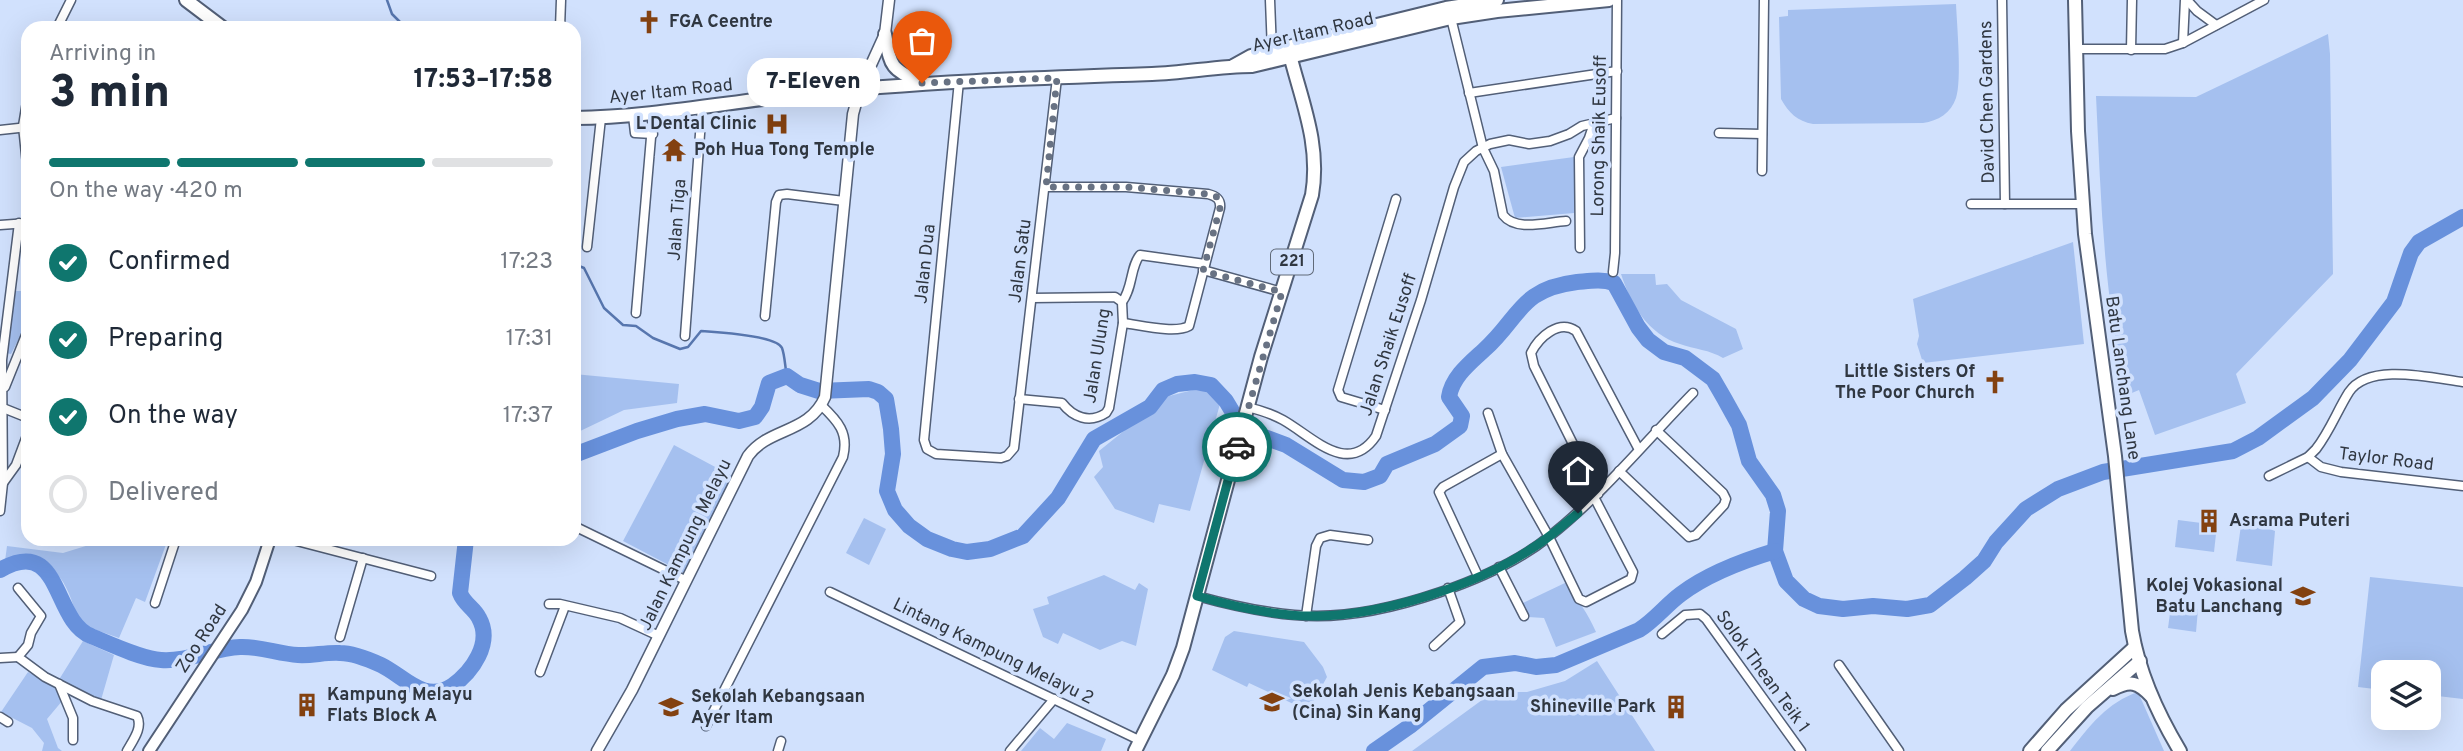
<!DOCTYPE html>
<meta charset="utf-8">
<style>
:root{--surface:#fff;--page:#f6f6f7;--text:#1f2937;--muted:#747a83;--line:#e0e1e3;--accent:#0f766e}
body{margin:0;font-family:Overpass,sans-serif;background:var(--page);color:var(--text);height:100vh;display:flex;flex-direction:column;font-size:26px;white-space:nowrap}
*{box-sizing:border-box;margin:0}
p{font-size:23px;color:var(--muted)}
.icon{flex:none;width:38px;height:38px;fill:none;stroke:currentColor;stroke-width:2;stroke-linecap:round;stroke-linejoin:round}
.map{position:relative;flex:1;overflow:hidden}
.panel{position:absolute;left:21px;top:21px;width:560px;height:525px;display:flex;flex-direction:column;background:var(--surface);border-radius:21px;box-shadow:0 7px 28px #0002}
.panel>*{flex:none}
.tools{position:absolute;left:2371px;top:660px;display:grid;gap:14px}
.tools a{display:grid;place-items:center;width:70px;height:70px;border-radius:14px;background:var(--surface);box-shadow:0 7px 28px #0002;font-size:35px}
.pin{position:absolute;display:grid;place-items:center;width:60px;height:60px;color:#fff;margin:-72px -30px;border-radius:50% 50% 50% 0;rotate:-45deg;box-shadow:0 0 7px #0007}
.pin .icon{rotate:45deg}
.courier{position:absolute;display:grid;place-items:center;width:70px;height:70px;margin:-35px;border:5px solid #0f766e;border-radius:50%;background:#fff;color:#222;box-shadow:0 2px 9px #0007}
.bubble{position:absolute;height:49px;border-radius:21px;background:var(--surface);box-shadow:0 7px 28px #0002;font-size:23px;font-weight:800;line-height:49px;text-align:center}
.headline em{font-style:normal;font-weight:800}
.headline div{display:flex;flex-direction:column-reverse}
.headline{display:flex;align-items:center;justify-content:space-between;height:119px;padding:0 28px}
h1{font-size:46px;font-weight:800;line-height:52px}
.bar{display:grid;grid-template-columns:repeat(4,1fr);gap:10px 7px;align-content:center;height:84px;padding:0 28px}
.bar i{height:9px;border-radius:5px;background:var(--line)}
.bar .selected{background:var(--accent)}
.bar p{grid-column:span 4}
ol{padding:0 28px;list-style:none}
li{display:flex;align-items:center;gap:21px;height:77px}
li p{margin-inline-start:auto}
li .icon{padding:7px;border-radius:50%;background:var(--accent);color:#fff;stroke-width:4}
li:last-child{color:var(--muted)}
li i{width:38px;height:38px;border:4px solid var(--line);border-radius:50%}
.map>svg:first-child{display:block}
</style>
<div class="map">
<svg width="2463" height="751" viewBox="0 0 2463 751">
<rect width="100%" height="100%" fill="#d1e1fd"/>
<!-- green -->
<g fill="#a5c0ef">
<path d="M 1956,4 C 1957,25 1962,81 1956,98 C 1951,113 1938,121 1923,123 L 1813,124 C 1797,121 1789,113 1781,99 L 1779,17 L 1788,16 L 1788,10 Z"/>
<path d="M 2328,34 L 2330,54 L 2333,274 L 2236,374 L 2246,403 L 2155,435 L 2139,390 L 2127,395 C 2103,297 2101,196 2096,96 L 2196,97 Z"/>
<polygon points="1574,157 1574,213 1515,218 1501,167"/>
<polygon points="2073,242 2084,344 1923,363 1917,344 1919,336 1913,299"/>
<path d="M 1621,274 L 1655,274 L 1656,285 L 1667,284 L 1681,300 L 1736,329 L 1743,349 L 1723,358 C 1710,350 1694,349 1680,344 C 1648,334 1631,305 1621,274 Z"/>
<polygon points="13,291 21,291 21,298 28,298 28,321 11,354 6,353"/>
<polygon points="574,374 679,384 677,403 624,410 574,434"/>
<polygon points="1193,390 1208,391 1220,404 1190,511 1159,504 1154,523 1115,509 1094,477 1103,467 1099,451 1135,422 1155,413 1165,397"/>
<polygon points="674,445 734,477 684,573 623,541"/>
<polygon points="864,518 886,529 869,565 846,553"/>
<polygon points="2242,518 2275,531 2272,566 2236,561"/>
<polygon points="2178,520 2217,525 2214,552 2175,547"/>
<path d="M 92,539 L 168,539 L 145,602 L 136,598 L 119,638 L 79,624 C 68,583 54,550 5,561 L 7,546 L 63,553 L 89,545 Z"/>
<polygon points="1104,575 1135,590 1139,583 1148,589 1136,646 1122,641 1100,650 1063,633 1058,644 1043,637 1033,609 1049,604 1047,597"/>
<polygon points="2370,577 2463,587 2463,699 2429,695 2429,672 2384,672 2383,690 2358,687"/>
<path d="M 1567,582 C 1577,600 1588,613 1596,632 L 1556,647 L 1544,618 L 1528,617 L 1521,604 Z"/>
<polygon points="2171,606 2198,609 2196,632 2168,628"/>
<polygon points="1234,631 1304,642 1323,667 1327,677 1313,702 1302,708 1249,683 1247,687 1212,670 1225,637"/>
<polygon points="83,641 114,655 101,700 73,688 47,719 58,748 62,751 42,751 44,743 32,728 1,712 28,672 55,686"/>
<polygon points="1597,661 1655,751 1412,751 1493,692 1527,692 1565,681"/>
<path d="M 2138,692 L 2164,751 L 2070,751 C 2089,726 2108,702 2138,692 Z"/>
<polygon points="1067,723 1106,739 1101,751 1021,751 1040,728 1054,739"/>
</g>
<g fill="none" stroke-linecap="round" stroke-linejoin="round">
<!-- stream -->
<g stroke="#5776ae" stroke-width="2.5">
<polyline points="387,0 392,14 406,28"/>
<path d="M 574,264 L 584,268 L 604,308 L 623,325 L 636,326 L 653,338 L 680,349 L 688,347 L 701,331 C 715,332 776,335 782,348 C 785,356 785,368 787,376"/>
</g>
<!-- river -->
<g stroke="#6891dc" stroke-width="16">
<path d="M 574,455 L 637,431 L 677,419 L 705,414 L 739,421 L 755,417 L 762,407 L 769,383 L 787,376 L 800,385 L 819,391 L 869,389 L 878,392 L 886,399 L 891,429 L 893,454 L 887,491 L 895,510 L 909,526 L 927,539 L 952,549 L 967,552 L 990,549 L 1023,536 L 1058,498 L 1094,439 L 1150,407 L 1163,390 L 1177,384 L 1195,382 L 1211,385 L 1226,401 L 1238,421 L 1256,434 L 1286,445 L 1343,480 L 1364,482 L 1380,476 L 1387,464 L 1435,444 L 1460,426 L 1462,416 L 1449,397 C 1452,377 1470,363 1484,350 C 1520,318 1519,289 1577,282 C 1590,281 1601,279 1614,283 L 1638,327 L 1648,340 L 1664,352 L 1685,358 L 1713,379 L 1724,398 L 1739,425 L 1749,461 L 1773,495 L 1778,511 L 1775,551 L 1786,581 L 1804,599 L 1819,606 L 1843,609 L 1873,606 L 1907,609 L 1930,605 L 1965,578 L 1984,561 L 1996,542 L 2026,509 L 2058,489 L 2103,472 L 2233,451 L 2258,438 L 2313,398 L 2350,360 L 2394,302 L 2411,253 L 2419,242 L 2463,217"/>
<path d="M 0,570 C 62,534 52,621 91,636 C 110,644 142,659 161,660 C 187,662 214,648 240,647 C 259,646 279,654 298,655 C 312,656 326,652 340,653 C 352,653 370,660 381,665 C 404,676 424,704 452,686 C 472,672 493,643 479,618 C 474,608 464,604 460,593 L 466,539"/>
<path d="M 1374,751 L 1410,726 L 1483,667 L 1515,663 L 1536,667 L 1556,665 L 1639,630 C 1655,620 1666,605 1681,594 C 1706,575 1745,560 1775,551"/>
</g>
<!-- minor casing -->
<g stroke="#525f77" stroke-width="11">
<g id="minor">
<polyline points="1270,0 1272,51"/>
<polyline points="2002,0 2005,204"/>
<polyline points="2187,0 2197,11 2216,25"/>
<path d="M 1451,18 L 1483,148 L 1494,171 L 1503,215 C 1516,232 1547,222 1566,221"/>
<polyline points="57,28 71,0"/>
<polyline points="560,28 561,0"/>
<polyline points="2183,43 2185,0"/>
<polyline points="2076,49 2165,49 2183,43 2264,0"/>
<polyline points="2131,50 2132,0"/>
<polyline points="959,81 924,440 927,449 936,454 1001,458 1007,456 1014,448 1057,78"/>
<polyline points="1469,93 1617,71"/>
<polyline points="28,96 23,126 28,174"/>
<polyline points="633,116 635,133 653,134"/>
<polyline points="0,130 28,127"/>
<polyline points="1719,133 1762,134"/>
<polyline points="1762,171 1764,0"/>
<path d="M 1046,187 L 1126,187 L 1208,194 C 1216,196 1221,199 1220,208 L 1189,326 C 1175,334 1140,325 1123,323"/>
<polyline points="1971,204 2082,204"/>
<polyline points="0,225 28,223"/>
<polyline points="587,247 601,118"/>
<polyline points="1580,248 1579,157 1589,138 1594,123"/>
<polyline points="1203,270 1282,292"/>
<polyline points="1613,272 1615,253 1617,0"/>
<path d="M 1122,302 C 1133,288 1130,267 1140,255 L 1205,264"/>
<polyline points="636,313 653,114"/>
<polyline points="765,316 776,202 779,195 787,194 844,201"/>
<polyline points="685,336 702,107"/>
<polyline points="5,387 28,330"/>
<path d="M 1019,399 L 1062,403 C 1073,417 1089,424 1106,413 L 1109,408 L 1123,323 L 1122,302 L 1115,297 L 1032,298"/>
<path d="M 1247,407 C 1260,410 1272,414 1283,420 C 1313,437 1348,477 1376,436 L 1421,300 L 1454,187 L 1464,162 L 1476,151 L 1490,144 L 1509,140 L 1529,144 L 1550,141 L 1569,134 L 1582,126 L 1616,118"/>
<polyline points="3,408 28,418"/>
<polyline points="1385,410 1341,397 1338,390 1396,199"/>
<polyline points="1488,413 1502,454 1549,537 1579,599 1586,602 1631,579 1633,572 1594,497"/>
<polyline points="2308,457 2321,467 2341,472 2463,486"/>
<polyline points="1619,471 1689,537 1696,535 1724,505 1726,499 1723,493 1656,430"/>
<path d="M 2269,476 L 2308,457 L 2316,449 C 2330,431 2337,411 2349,392 C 2369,362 2432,378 2463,382"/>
<polyline points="3,483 16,465 28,433"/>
<path d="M 1598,494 L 1534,366 L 1531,353 C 1539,337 1559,319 1576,331 L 1638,448"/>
<polyline points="0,511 3,483 2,360 19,223"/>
<polyline points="574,526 685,580"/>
<polyline points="289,539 431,576"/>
<polyline points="82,540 82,539"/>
<polyline points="1499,567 1524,616"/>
<polyline points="1478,576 1439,492 1443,487 1502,454"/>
<path d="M 18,588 L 41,616 L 31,633 L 28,645 L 18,657 L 45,677 L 92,701 L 137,716 C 143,728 133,740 127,751"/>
<polyline points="830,592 1141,741"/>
<path d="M 1197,596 C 1233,606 1279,616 1317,616 C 1387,616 1495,580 1550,536 C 1603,494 1646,441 1693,393"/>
<polyline points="155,603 176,539"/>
<polyline points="549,604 560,604 620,618 659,636"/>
<polyline points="1306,616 1316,546 1320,538 1330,535 1368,540"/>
<polyline points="1662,634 1685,615 1700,614 1706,619 1801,751"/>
<polyline points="340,637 363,558"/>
<polyline points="1434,646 1460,622 1448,588"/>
<polyline points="0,658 18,657"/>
<polyline points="1839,665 1899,751"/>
<polyline points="540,672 565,606"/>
<polyline points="59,684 73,718 73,740"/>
<polyline points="0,717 8,722"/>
<path d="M 706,726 L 843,457 C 849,433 838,421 821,405"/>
<polyline points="778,751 781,741"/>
<polyline points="1010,751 1054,699"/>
</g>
</g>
<!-- tertiary casing -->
<g stroke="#525f77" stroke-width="13">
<path id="tertiary" d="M 597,751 L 632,690 L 748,456 C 769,427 809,434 825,397 L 853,114 L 860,89 L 885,34 L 889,0"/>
</g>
<!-- secondary casing -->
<g stroke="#525f77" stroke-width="14">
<polyline id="secondary" points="149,751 242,610 256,582 270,539"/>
</g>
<!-- primary casing -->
<g stroke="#525f77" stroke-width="16">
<g id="primary">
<polyline points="186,0 223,28"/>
<path d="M 2075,0 L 2078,131 L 2085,234 L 2115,456 L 2132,631 C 2139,672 2159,716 2180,751"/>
<path d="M 885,34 C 891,66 889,68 920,82"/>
<polyline points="1233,66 1251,56 1446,8 1497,0"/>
<path d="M 574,118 C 649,117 722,103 796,95 C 914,82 1033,78 1152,74 C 1185,73 1219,66 1252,66 L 1451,18 L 1497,11 L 1609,0"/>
<path d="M 2113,689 C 2130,680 2138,682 2151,696"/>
<path d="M 1135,751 L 1173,675 L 1183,648 L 1261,357 L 1312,195 C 1321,142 1300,98 1288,47"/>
<polyline points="2030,751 2066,710 2135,647"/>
<polyline points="2047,751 2087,707 2140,661"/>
</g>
</g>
<!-- minor -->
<use href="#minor" stroke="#fff" stroke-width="8"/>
<!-- tertiary -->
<use href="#tertiary" stroke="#fff" stroke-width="10"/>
<!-- secondary -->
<use href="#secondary" stroke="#fff" stroke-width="10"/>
<!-- primary -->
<use href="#primary" stroke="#fff" stroke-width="12"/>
</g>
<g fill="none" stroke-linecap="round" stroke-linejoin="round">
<!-- done -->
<polyline stroke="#687283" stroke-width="7" stroke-dasharray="0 12.6" points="922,83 1057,78 1046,187 1126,187 1208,194 1217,197 1220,208 1203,271 1282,292 1237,447"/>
<!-- route -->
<path stroke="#0f766e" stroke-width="9" d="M 1237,447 L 1197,596 C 1232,606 1281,617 1318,616 C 1383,615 1477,585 1531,549 C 1548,539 1562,526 1578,513"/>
</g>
<!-- icons -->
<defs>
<g id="church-bare" transform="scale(1.89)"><path d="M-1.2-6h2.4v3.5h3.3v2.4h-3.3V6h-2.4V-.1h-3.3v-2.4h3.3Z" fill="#834110" stroke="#d1e1fd" stroke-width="2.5" paint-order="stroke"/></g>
<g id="hospital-bare" transform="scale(1.89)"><path d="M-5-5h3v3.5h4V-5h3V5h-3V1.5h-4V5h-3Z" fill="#834110" stroke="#d1e1fd" stroke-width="2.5" paint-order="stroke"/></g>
<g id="temple-bare" transform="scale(1.89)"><path d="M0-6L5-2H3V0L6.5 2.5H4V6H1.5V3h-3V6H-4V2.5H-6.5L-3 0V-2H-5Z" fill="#834110" stroke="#d1e1fd" stroke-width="2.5" paint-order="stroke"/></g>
<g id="building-bare" transform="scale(1.89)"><path d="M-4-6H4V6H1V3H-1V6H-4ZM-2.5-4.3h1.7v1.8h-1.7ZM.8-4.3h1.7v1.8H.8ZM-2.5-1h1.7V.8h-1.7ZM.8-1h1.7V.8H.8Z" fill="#834110" stroke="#d1e1fd" stroke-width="2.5" paint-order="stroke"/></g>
<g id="university-bare" transform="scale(1.89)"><path d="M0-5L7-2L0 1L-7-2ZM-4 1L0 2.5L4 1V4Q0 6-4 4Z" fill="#834110" stroke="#d1e1fd" stroke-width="2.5" paint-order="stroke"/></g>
<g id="school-bare" transform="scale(1.89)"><path d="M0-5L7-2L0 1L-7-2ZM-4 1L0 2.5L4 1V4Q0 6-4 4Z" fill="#834110" stroke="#d1e1fd" stroke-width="2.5" paint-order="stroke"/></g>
</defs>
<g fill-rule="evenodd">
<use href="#church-bare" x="649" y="22"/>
<use href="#hospital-bare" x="777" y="124"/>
<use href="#temple-bare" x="674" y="150"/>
<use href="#church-bare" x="1995" y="382"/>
<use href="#building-bare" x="2209" y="521"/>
<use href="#university-bare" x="2303" y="596"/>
<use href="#school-bare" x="1272" y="702"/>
<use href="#building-bare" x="307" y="705"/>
<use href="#school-bare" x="671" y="707"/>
<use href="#building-bare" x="1676" y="707"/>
</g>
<g text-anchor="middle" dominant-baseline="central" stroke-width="7" stroke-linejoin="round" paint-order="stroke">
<!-- shield labels -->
<rect fill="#d1e1fd" stroke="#606a79" stroke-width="2" x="1271" y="249.5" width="42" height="25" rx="5"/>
<g font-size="16" font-weight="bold" fill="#303741">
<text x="1292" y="262">221</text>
</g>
<!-- poi labels -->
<g font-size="18" font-weight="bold" fill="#303741" stroke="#d1e1fd" text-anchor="start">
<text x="669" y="22">FGA Ceentre</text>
<text x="757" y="124" text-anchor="end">L Dental Clinic</text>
<text x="694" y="150">Poh Hua Tong Temple</text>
<text x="1975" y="372" text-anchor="end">Little Sisters Of<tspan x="1975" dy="21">The Poor Church</tspan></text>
<text x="2229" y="521">Asrama Puteri</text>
<text x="2283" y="586" text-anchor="end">Kolej Vokasional<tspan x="2283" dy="21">Batu Lanchang</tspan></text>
<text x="1292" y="692">Sekolah Jenis Kebangsaan<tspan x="1292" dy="21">(Cina) Sin Kang</tspan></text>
<text x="327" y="695">Kampung Melayu<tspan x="327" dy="21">Flats Block A</tspan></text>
<text x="691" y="697">Sekolah Kebangsaan<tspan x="691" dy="21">Ayer Itam</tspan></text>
<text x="1656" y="707" text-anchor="end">Shineville Park</text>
</g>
<!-- street labels -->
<g font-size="18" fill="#303741" stroke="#d1e1fd">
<text transform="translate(1313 33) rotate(-13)">Ayer Itam Road</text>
<text transform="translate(671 92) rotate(-6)">Ayer Itam Road</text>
<text transform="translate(1988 102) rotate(-91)">David Chen Gardens</text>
<text transform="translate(1600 136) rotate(-89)">Lorong Shaik Eusoff</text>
<text transform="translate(678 220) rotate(-86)">Jalan Tiga</text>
<text transform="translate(1021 261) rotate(-83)">Jalan Satu</text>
<text transform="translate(926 264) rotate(-84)">Jalan Dua</text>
<text transform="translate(1389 345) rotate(-72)">Jalan Shaik Eusoff</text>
<text transform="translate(1098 356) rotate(-81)">Jalan Ulung</text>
<text transform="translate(2122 378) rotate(82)">Batu Lanchang Lane</text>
<text transform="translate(2386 460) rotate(7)">Taylor Road</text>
<text transform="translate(686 545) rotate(-64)">Jalan Kampung Melayu</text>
<text transform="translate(202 639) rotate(-57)">Zoo Road</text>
<text transform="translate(993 652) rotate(26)">Lintang Kampung Melayu 2</text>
<text transform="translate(1762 672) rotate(54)">Solok Thean Teik 1</text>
</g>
</g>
</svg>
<div class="tools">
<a><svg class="icon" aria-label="layers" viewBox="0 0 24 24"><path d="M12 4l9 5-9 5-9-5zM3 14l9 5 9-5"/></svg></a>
</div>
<div class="pin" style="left:922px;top:83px;background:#ea580c"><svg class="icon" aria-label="bag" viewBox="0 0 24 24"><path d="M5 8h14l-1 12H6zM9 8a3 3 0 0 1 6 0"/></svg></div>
<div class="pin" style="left:1578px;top:513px;background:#1f2937"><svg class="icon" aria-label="home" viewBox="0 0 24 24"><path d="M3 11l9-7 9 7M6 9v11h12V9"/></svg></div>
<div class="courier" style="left:1237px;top:447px"><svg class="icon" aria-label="car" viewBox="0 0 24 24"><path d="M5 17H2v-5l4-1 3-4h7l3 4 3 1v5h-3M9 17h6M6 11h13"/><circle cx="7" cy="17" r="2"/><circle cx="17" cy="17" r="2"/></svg></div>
<div class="bubble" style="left:747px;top:58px;width:133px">7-Eleven</div>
<section class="panel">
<div class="headline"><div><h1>3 min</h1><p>Arriving in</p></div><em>17:53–17:58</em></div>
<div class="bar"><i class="selected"></i><i class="selected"></i><i class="selected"></i><i></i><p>On the way · 420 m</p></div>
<ol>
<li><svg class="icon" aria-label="check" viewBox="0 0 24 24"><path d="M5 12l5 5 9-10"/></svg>Confirmed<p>17:23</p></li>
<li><svg class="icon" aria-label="check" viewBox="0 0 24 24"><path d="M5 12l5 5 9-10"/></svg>Preparing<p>17:31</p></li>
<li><svg class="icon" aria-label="check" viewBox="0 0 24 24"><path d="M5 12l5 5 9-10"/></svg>On the way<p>17:37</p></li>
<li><i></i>Delivered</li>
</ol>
</section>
</div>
